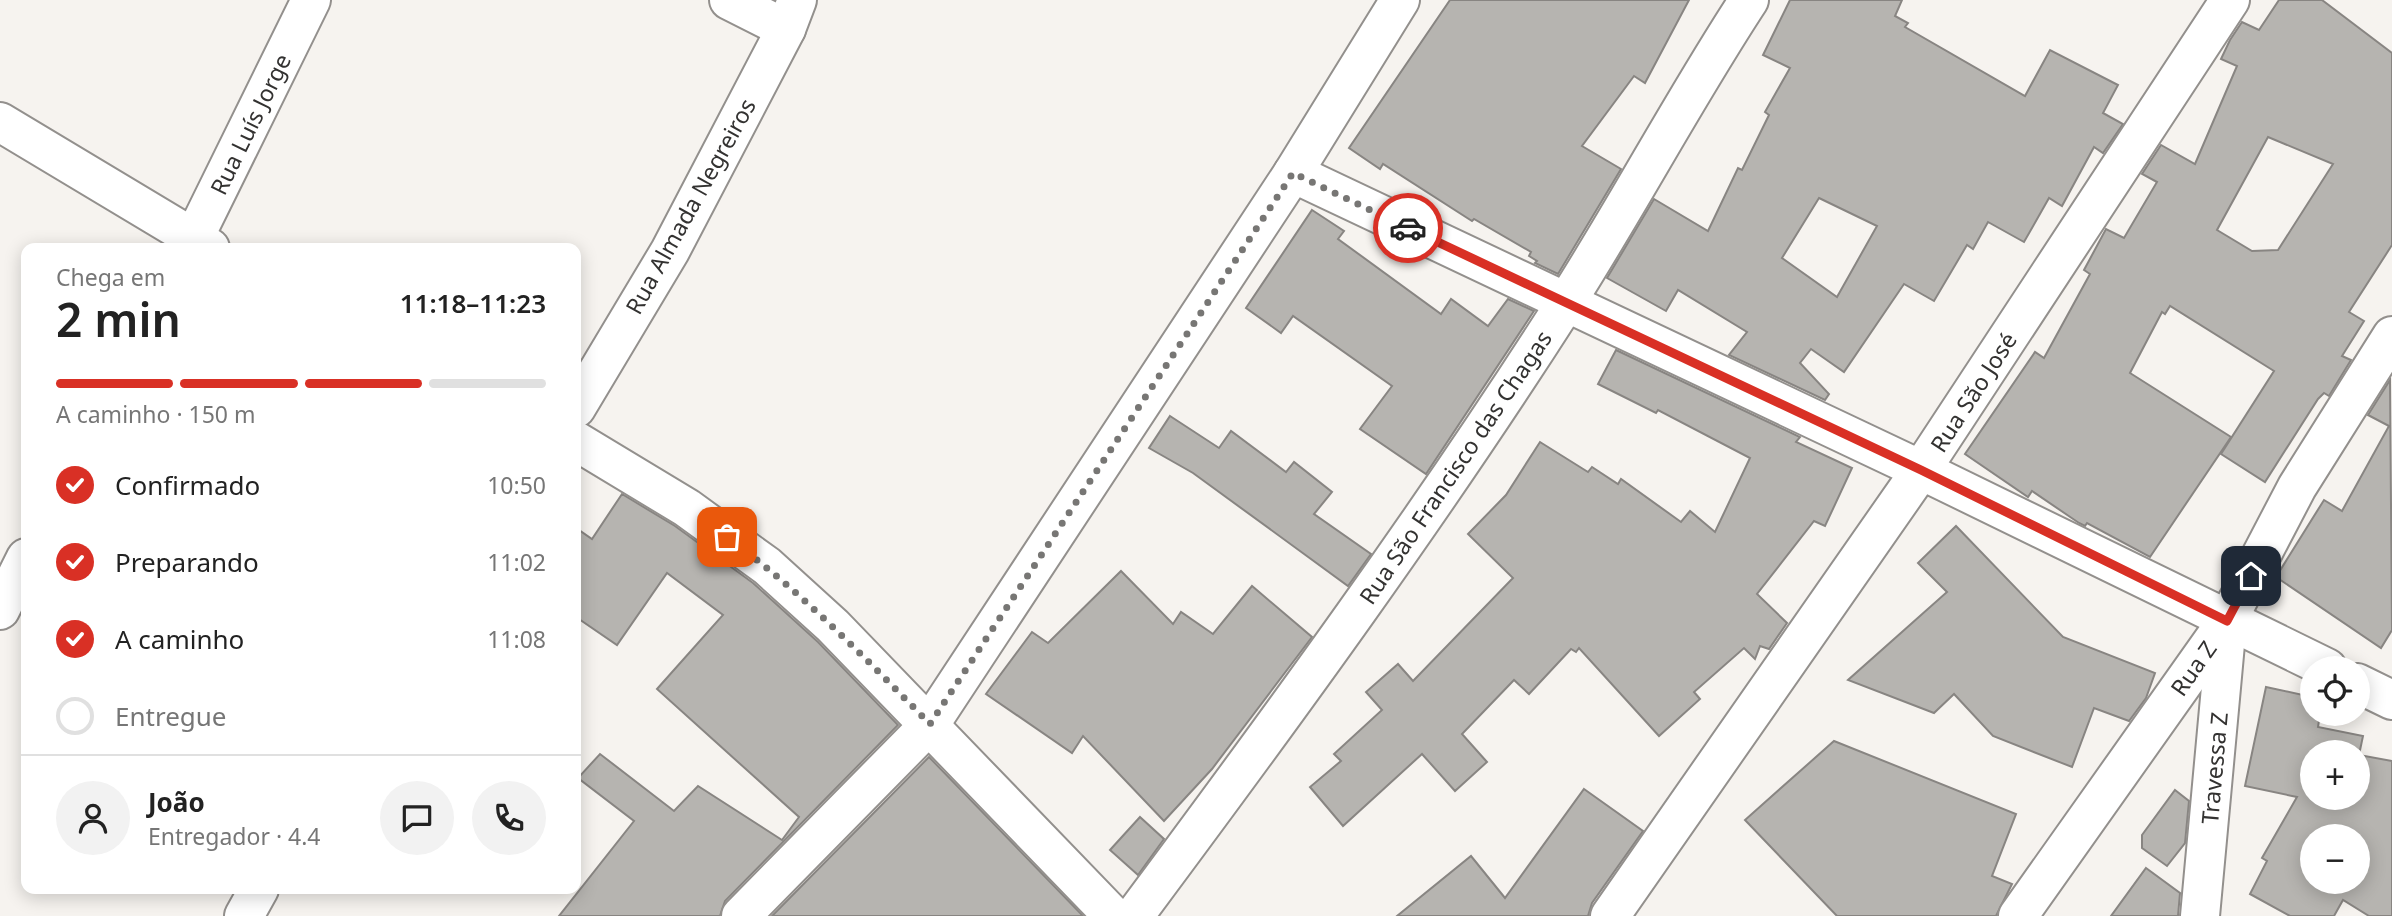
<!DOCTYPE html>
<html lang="pt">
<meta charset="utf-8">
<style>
:root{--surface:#fff;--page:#f2f2f2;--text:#222;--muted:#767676;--line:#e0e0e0;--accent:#d93025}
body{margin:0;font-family:"Noto Sans",sans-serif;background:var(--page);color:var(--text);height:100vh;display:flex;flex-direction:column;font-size:26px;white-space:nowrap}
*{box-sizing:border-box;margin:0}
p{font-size:23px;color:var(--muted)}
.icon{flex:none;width:38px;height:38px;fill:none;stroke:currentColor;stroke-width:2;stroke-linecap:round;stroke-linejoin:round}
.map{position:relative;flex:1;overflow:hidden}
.sheet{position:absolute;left:21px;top:243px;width:560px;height:651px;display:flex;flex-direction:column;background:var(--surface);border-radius:14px;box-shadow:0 4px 18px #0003}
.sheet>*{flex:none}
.fabs{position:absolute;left:2300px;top:656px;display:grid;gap:14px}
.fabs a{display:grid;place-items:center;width:70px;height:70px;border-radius:50%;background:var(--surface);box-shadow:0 4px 18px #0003;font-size:35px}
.pin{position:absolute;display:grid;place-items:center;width:60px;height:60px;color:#fff;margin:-30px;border-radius:14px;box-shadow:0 4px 10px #0006}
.courier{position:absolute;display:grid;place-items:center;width:70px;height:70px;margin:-35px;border:5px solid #d93025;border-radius:50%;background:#fff;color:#222;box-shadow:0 2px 9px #0007}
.head em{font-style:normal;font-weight:600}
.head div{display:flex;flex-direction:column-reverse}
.head{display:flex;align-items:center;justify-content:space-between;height:119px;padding:0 35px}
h1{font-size:46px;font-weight:600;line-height:52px}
.bar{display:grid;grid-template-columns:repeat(4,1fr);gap:10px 7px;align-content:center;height:84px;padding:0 35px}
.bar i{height:9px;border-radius:5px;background:var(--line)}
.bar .current{background:var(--accent)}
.bar p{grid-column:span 4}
.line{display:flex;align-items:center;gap:18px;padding:0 35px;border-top:2px solid var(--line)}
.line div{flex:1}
.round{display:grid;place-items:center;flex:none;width:74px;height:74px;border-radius:37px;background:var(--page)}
ol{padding:0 35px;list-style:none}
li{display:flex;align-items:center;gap:21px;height:77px}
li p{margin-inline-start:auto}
li .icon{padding:7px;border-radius:50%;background:var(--accent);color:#fff;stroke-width:4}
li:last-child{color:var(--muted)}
li i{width:38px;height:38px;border:4px solid var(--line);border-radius:50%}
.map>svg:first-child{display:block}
</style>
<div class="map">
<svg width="2392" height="916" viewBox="0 0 2392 916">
<rect width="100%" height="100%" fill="#f6f3ef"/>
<!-- building -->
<g fill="#b6b4b0" stroke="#888582" stroke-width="2" fill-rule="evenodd">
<polygon points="1450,0 1689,0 1645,83 1634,76 1582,146 1621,169 1558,274 1535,263 1537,261 1529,256 1531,252 1474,219 1472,221 1383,164 1380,169 1349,148"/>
<path d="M 1790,0 L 1902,0 L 1895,16 L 1908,23 L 1905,27 L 2025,96 L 2050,50 L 2118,85 L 2103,113 L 2123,124 L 2103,153 L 2094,147 L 2062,206 L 2049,198 L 2024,242 L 1988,222 L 1973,249 L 1967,245 L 1934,301 L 1904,284 L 1844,372 L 1811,349 L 1800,363 L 1829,394 L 1825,400 L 1729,355 L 1747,332 L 1678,290 L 1666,311 L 1607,278 L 1654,199 L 1708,231 L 1738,168 L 1742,170 L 1769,115 L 1765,112 L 1790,68 L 1763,55 ZM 1819,198 L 1877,226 L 1837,297 L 1782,258 Z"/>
<path d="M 2279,0 L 2322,0 L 2392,53 L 2392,245 L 2349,312 L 2364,321 L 2342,356 L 2351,360 L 2329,396 L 2324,393 L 2318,399 L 2265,482 L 2221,454 L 2274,371 L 2170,306 L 2165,314 L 2162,312 L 2130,373 L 2231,437 L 2150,557 L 2087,523 L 2085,526 L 2079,523 L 2032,491 L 2028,497 L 1965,454 L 2035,352 L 2044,358 L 2090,274 L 2084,270 L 2106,229 L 2124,238 L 2157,182 L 2142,174 L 2161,145 L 2195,164 L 2237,66 L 2221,59 L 2230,40 L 2242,22 L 2259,30 ZM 2268,137 L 2333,164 L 2278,250 L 2252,251 L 2217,230 Z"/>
<polygon points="1312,210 1344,231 1338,239 1441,314 1451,299 1488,326 1508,299 1534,311 1426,474 1360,429 1392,386 1293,316 1281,333 1246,308"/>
<polygon points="1616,350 1800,437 1796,442 1852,468 1825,526 1814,521 1757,594 1787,623 1769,649 1760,646 1755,659 1744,648 1694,692 1700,699 1659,736 1579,648 1576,652 1571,649 1529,694 1514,680 1462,734 1487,762 1455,791 1422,754 1343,826 1310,787 1341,761 1334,754 1382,710 1366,692 1398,664 1413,681 1513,578 1468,534 1506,495 1540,442 1588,472 1592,467 1618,484 1621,479 1681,522 1690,511 1715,532 1750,458 1658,410 1656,413 1598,384"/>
<polygon points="2390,380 2392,630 2381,648 2276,577 2324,500 2342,511 2389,426 2368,415"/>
<polygon points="1170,416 1219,448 1231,431 1286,472 1294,462 1332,492 1314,514 1371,554 1348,586 1193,473 1149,448"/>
<polygon points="622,494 675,526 753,583 818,642 898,725 725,901 720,916 559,916 634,821 578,778 600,754 674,811 698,786 782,840 799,817 657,689 723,615 667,573 617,645 576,617 576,528 592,539"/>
<polygon points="1956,526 2063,637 2155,673 2146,698 2129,721 2094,708 2072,767 1993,736 1954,694 1934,713 1848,680 1947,592 1918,563"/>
<polygon points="1121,571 1173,624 1181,612 1213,634 1252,586 1312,637 1212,769 1164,821 1083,736 1072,753 986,694 1032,632 1048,643"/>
<path d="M 2266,687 L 2312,697 L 2312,714 L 2320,714 L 2318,727 L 2363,736 L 2359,755 L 2392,761 L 2392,916 L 2369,916 L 2343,900 L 2334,916 L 2290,916 L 2250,894 L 2267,861 L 2262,858 L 2297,797 L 2245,786 ZM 2312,752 L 2357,752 L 2357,798 L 2312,798 ZM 2312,836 L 2357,836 L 2357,882 L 2312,882 Z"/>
<polygon points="1834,741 2016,814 1992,876 2012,884 1996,916 1837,916 1745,820"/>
<polygon points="929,757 1083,916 772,916"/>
<polygon points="1584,789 1643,831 1592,903 1588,916 1397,916 1471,856 1505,898"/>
<polygon points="2175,790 2189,801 2185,843 2167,866 2142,848 2142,835"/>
<polygon points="1140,817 1164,839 1138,875 1110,850"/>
<polygon points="2146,868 2180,893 2178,916 2111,916"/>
</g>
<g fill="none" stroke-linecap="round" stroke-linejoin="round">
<!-- minor casing -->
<g stroke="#93908d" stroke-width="42">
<g id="minor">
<polyline points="729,0 786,29"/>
<polyline points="0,122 210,248"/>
<polyline points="1293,173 1921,470 2327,668"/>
<polyline points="189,248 311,0"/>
<polyline points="576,408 670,251 786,29 797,0"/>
<polyline points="576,441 687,508 767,566 833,626 1113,916"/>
<polyline points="0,610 26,558"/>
<polyline points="2357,683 2392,700"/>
<polyline points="244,916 259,889"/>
<polyline points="741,916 930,724 1293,173 1400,0"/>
<path d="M 1134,916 C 1283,716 1431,514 1565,304 C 1629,204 1684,99 1749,0"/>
<polyline points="1610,916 1921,470 2230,0"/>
<polyline points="2018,916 2227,621 2297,487 2392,336"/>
<polyline points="2200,916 2227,622"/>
</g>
</g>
<!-- minor -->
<use href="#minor" stroke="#fff" stroke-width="38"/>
</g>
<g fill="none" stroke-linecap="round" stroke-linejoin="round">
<!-- done -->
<path stroke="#777674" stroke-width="7" stroke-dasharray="0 12.6" d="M 727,537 C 802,592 865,658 930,724 L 1293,173 L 1408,228"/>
<!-- route -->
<polyline stroke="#d93025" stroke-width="9" points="1408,228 1921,470 2227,621 2251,576"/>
</g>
<g text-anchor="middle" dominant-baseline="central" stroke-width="6" stroke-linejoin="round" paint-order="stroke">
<!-- street labels -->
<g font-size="23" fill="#333231" stroke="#fff">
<text transform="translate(250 124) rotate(-64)">Rua Luís Jorge</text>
<text transform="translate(690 206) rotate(-61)">Rua Almada Negreiros</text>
<text transform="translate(1973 392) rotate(-57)">Rua São José</text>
<text transform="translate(1455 467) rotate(-56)">Rua São Francisco das Chagas</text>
<text transform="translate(2193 668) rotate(-55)">Rua Z</text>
<text transform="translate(2214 768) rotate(-85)">Travessa Z</text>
</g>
</g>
</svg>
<div class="fabs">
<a><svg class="icon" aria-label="locate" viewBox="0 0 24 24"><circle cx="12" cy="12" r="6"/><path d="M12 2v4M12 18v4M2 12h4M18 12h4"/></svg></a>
<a>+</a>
<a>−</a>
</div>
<div class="pin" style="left:727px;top:537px;background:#ea580c"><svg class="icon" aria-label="bag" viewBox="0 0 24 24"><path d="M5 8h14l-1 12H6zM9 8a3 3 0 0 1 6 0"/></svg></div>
<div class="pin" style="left:2251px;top:576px;background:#1f2937"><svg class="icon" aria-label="home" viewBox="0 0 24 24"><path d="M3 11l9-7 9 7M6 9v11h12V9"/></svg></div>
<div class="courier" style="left:1408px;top:228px"><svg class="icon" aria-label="car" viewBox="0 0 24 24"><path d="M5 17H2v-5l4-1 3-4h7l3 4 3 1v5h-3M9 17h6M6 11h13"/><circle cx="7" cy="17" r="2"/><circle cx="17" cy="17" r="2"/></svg></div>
<section class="sheet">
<div class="head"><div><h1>2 min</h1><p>Chega em</p></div><em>11:18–11:23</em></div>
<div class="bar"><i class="current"></i><i class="current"></i><i class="current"></i><i></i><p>A caminho · 150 m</p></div>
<ol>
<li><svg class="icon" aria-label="check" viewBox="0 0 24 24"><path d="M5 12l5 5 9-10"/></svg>Confirmado<p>10:50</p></li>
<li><svg class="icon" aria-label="check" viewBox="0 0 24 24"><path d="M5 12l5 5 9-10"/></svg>Preparando<p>11:02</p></li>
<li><svg class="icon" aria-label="check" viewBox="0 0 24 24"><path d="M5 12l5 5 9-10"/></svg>A caminho<p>11:08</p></li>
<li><i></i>Entregue</li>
</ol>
<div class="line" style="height:126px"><a class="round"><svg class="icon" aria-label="person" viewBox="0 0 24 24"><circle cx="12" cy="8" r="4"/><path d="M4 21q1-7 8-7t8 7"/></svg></a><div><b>João</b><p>Entregador · 4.4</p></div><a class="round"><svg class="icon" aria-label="chat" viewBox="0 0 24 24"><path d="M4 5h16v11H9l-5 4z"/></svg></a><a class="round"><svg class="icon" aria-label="phone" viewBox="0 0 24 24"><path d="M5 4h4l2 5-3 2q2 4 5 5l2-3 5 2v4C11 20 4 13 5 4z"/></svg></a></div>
</section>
</div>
